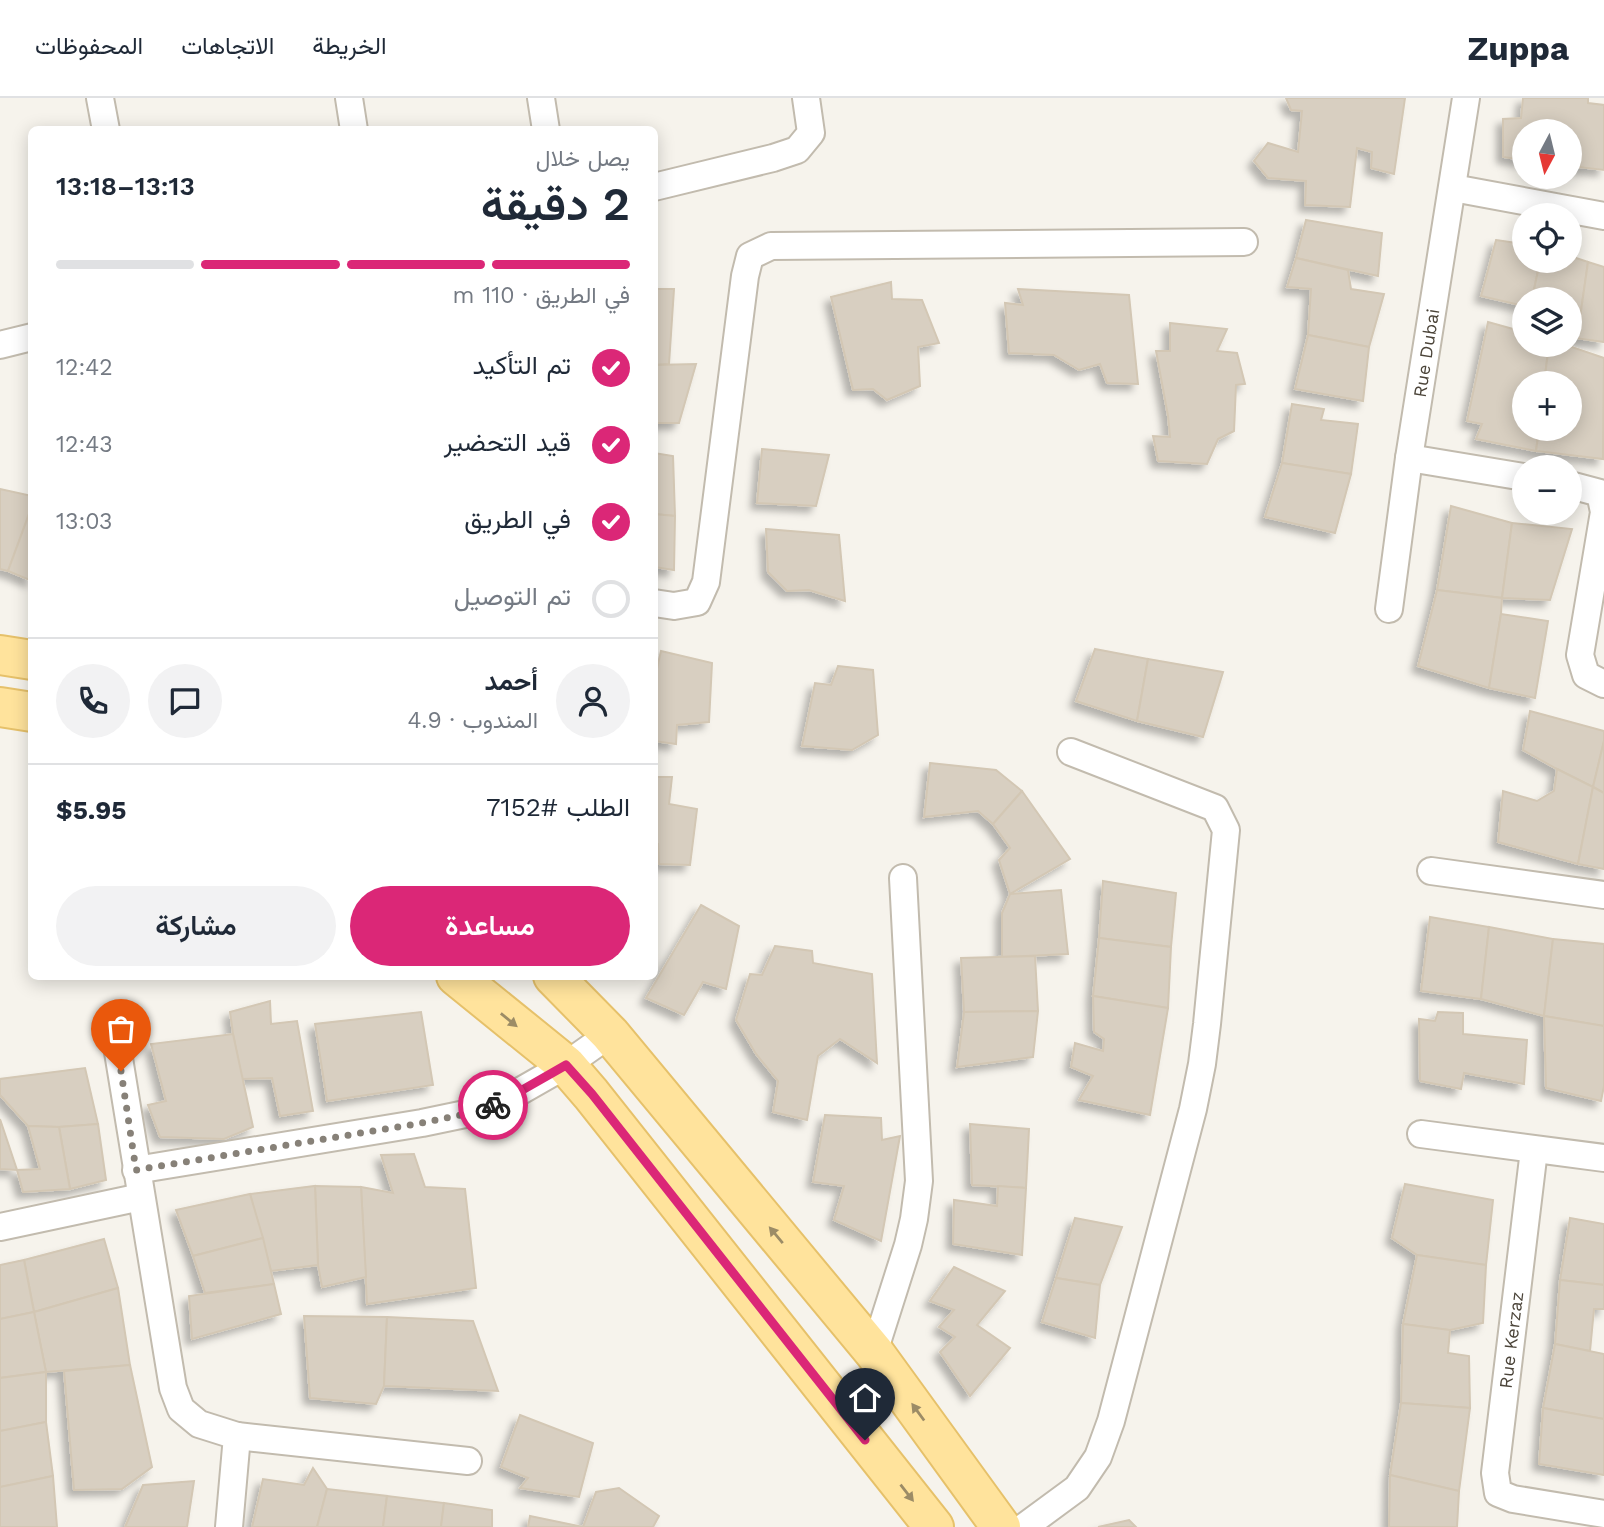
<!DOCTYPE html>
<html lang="ar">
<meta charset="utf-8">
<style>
:root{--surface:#fff;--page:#f2f2f3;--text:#1f2937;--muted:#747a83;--line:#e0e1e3;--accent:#db2777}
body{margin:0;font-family:"Work Sans",Vazirmatn,sans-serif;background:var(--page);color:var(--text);direction:rtl;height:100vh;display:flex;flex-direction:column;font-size:26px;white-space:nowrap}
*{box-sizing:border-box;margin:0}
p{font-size:23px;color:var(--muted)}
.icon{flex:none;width:38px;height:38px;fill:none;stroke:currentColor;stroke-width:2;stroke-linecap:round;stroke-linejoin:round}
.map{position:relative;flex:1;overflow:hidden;direction:ltr}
.drawer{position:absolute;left:28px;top:28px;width:630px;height:854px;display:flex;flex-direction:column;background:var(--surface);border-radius:10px;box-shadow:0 4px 18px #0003;direction:rtl}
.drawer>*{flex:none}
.needle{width:46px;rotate:187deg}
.controls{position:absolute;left:1512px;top:21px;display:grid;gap:14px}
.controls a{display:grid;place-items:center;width:70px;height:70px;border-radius:50%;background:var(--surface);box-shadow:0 4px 18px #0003;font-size:35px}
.pin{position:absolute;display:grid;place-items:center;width:60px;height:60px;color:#fff;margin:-72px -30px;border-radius:50% 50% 50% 0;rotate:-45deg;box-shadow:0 0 7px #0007}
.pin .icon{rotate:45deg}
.courier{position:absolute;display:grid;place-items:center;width:70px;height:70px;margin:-35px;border:5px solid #db2777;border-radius:50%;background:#fff;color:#222;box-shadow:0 2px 9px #0007}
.head em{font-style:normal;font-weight:600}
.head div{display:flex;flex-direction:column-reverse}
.head{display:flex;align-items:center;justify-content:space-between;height:119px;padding:0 28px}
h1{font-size:46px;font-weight:600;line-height:52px}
.bar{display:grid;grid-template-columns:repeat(4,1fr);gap:10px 7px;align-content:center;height:84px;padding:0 28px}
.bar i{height:9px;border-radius:5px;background:var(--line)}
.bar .selected{background:var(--accent)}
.bar p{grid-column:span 4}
.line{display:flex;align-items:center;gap:18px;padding:0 28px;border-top:2px solid var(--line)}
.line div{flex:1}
.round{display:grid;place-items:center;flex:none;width:74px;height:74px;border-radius:37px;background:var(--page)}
ol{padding:0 28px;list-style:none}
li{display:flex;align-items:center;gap:21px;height:77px}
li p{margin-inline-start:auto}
li .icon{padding:7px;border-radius:50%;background:var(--accent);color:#fff;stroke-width:4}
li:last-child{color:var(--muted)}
li i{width:38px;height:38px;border:4px solid var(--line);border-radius:50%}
.primary-button{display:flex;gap:14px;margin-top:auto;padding:14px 28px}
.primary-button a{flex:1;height:80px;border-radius:42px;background:var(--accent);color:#fff;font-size:28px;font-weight:600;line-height:80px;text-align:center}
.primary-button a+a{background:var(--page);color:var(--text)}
header{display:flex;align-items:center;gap:42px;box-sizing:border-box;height:98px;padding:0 35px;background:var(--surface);border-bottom:2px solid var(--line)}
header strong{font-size:33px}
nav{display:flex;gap:38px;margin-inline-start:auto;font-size:24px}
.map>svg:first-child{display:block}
</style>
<header>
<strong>Zuppa</strong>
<nav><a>الخريطة</a><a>الاتجاهات</a><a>المحفوظات</a></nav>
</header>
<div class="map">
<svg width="1604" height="1429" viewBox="0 0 1604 1429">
<defs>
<filter id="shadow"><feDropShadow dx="-6" dy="6" stdDeviation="3.5" flood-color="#0004"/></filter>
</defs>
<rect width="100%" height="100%" fill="#f6f3ec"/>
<!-- building -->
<g fill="#d8cfc1" stroke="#d3c7b4" stroke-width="2" filter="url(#shadow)">
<polygon points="1286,0 1405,0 1394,76 1371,70 1372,54 1357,50 1350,109 1305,107 1306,83 1268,80 1254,63 1268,45 1298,54 1302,13 1291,12"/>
<polygon points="1523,0 1588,0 1588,5 1604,7 1604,72 1570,68 1570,33 1524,33 1524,62 1503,59 1503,21 1521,20"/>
<polygon points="1306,122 1382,135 1378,178 1296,160"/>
<polygon points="1496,142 1524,146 1524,163 1540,163 1532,201 1524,201 1524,208 1481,198"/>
<polygon points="1570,158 1588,164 1580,220 1570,218 1570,201 1532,201 1540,163 1570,163"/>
<polygon points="1296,160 1348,172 1351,191 1384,196 1369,249 1308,237 1311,191 1287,189"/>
<polygon points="1588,164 1604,169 1604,244 1575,240 1580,220"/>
<polygon points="891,184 892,201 922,202 939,245 918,249 920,288 887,302 873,291 853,292 831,199"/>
<polygon points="654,191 674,191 669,266 654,267"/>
<polygon points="1018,191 1129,197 1138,286 1107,285 1100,266 1079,272 1054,257 1009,255 1005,205 1023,207"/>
<polygon points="1488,224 1524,234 1524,247 1549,247 1544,285 1524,285 1524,331 1539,331 1536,353 1476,341 1482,326 1467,323"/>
<polygon points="1170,225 1227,231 1217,253 1237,255 1245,286 1236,287 1234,333 1218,341 1207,366 1158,363 1153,338 1170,339 1168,318 1156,253 1170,253"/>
<polygon points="1308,237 1369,249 1363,303 1295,291"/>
<polygon points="1549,247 1566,247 1604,260 1603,361 1536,353 1539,331 1570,331 1570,285 1544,285"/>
<polygon points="696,266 679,325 654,325 654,267"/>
<polygon points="1292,306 1324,311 1321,322 1358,326 1351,376 1282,365"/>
<polygon points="762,351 829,357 816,408 757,405"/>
<polygon points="654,355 673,358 675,418 654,416"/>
<polygon points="1282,365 1351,376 1335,435 1265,419"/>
<polygon points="0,391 32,398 32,408 8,473 0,471"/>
<polygon points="32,408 32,483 8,473"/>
<polygon points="1451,408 1512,425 1502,500 1437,492"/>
<polygon points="654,416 675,418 674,472 654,469"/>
<polygon points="1512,425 1572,431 1550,502 1502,500"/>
<polygon points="766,431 839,437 845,503 809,492 787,493 768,474"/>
<polygon points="1437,492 1502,500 1501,516 1489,590 1418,568"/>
<polygon points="1501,516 1548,523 1535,600 1489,590"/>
<polygon points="1095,551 1148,561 1137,623 1076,603"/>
<polygon points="661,553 712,565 709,624 677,627 676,646 654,643 654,584"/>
<polygon points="1148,561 1223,574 1203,639 1137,623"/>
<polygon points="838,568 873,572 878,637 852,652 802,648 815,585 831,587"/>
<polygon points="1530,613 1604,633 1604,643 1593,689 1557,671 1523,652"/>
<polygon points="1604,643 1604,695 1593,689"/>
<polygon points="930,665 996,672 1022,693 993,726 978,713 924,719"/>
<polygon points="1557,671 1593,689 1578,766 1498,744 1503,693 1537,703 1554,693"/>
<polygon points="654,679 672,679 669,706 697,711 690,767 659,766 658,746 654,746"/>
<polygon points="1593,689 1604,695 1604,771 1578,766"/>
<polygon points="1022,693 1070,761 1010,796 999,762 1010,750 993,726"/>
<polygon points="1103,783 1176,795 1171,849 1099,840"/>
<polygon points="1061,792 1068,856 1002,859 1002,815 1010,796"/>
<polygon points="701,807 739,828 726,891 703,884 684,917 646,900"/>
<polygon points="1430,819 1489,829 1481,901 1421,893"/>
<polygon points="1489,829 1553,841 1544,918 1481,901"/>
<polygon points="1099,840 1171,849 1168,910 1093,898"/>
<polygon points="1553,841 1604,846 1604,928 1544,918"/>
<polygon points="775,848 812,853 813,865 872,876 877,965 840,941 818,958 807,1022 773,1014 778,983 756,956 736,922 750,876 762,877"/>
<polygon points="1035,858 1038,913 964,914 961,860"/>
<polygon points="1093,898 1168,910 1150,1017 1079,1002 1093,978 1071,969 1075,945 1103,953 1104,941 1094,934"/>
<polygon points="270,903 271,926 297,923 313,1013 280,1018 272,980 242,981 233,936 230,914"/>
<polygon points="1038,913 1033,959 957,969 964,914"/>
<polygon points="421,914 433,987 327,1003 315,926"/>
<polygon points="1438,914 1463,915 1463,936 1527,942 1524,986 1464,975 1461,991 1420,983 1419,921 1435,923"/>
<polygon points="1544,918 1604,928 1604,988 1601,1003 1546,990"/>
<polygon points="233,936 253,1029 224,1041 160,1039 148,1007 166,1003 151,946"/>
<polygon points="85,970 98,1026 59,1029 28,1028 0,997 0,981"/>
<polygon points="825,1017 881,1020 882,1042 900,1038 881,1143 834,1122 844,1088 813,1084"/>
<polygon points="0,1021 17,1072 0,1071"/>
<polygon points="98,1026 106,1082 70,1091 59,1029"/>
<polygon points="970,1026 1029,1031 1026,1090 972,1087"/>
<polygon points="28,1028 59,1029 70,1091 23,1094 17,1072 40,1071"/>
<polygon points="414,1056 425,1089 465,1091 476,1190 367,1206 361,1089 393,1095 381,1057"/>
<polygon points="1405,1086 1493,1102 1486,1167 1417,1157 1392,1140"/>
<polygon points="315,1088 361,1089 366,1179 322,1189 318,1167"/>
<polygon points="315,1088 318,1167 271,1173 250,1096"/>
<polygon points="998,1088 1026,1090 1022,1157 953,1146 954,1102 997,1108"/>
<polygon points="250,1096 263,1140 193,1158 176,1112"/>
<polygon points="1075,1120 1122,1129 1100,1187 1056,1180"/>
<polygon points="1570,1120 1604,1126 1604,1187 1560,1182"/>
<polygon points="263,1140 274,1186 205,1195 193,1158"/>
<polygon points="104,1141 118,1190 34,1214 24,1162"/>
<polygon points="1417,1157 1486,1167 1483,1225 1450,1232 1403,1226"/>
<polygon points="24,1162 34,1214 0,1221 0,1167"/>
<polygon points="954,1169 1005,1193 977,1227 1010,1250 970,1298 940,1254 955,1239 939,1229 954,1212 930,1203"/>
<polygon points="1056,1180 1100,1187 1095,1240 1042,1224"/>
<polygon points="1560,1182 1604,1187 1604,1211 1594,1211 1590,1253 1555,1246"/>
<polygon points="274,1186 281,1216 192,1241 189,1198"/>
<polygon points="118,1190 130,1267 46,1274 34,1214"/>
<polygon points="34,1214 46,1274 0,1280 0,1221"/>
<polygon points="304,1218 387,1219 384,1288 376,1306 310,1300"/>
<polygon points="387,1219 473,1223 498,1293 384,1288"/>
<polygon points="1403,1226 1450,1232 1448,1255 1469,1258 1470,1310 1401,1305"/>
<polygon points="1555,1246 1604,1256 1604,1321 1543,1310"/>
<polygon points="130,1267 152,1369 122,1391 74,1392 64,1273"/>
<polygon points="46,1274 46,1324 0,1333 0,1280"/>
<polygon points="1401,1305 1470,1310 1459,1393 1390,1377"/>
<polygon points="1543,1310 1604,1321 1604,1377 1539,1366"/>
<polygon points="520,1317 593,1345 579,1399 520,1390 528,1380 501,1369"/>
<polygon points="46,1324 53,1378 0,1389 0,1333"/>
<polygon points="313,1370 327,1391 317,1429 252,1429 263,1381 304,1387"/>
<polygon points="1390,1377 1459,1393 1457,1429 1389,1429"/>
<polygon points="53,1378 57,1429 0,1429 0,1389"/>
<polygon points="194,1383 187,1429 125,1429 143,1387"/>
<polygon points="619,1390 659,1418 653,1429 583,1429 596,1394"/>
<polygon points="327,1391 387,1398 383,1429 317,1429"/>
<polygon points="387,1398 444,1405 441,1429 383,1429"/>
<polygon points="444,1405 492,1412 492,1429 441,1429"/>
<polygon points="530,1418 583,1429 528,1429"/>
<polygon points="1129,1422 1136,1429 1098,1429"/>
</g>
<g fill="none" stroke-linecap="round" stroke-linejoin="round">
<!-- minor casing -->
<g stroke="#c2bbae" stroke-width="30">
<g id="minor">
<polyline points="100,0 106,32"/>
<polyline points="349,0 354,32"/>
<polyline points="541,0 546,32"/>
<polyline points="654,89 773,60 797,52 811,35 806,0"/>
<polyline points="1453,90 1604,118"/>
<polyline points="0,247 32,239"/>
<polyline points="1409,360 1524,379"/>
<polyline points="1570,387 1600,395 1604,414 1580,557 1586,577 1604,586"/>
<polyline points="654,505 674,508 697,504 706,484 745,178 750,158 771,148 1244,144"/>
<polyline points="1389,511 1409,360 1466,0"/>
<polyline points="1431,773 1604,797"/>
<polyline points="117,948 173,1290 181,1311 199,1326 237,1338 229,1429"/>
<polyline points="1421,1036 1604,1060"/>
<polyline points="1534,1052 1495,1375 1498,1395 1513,1401 1604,1416"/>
<polyline points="136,1072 422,1025 470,1015 503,1003 566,967 610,936"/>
<polyline points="0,1129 141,1099"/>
<polyline points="874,1254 908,1147 914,1121 919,1083 903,780"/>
<polyline points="237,1338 468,1363"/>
<polyline points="1024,1429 1077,1390 1098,1359 1111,1323 1193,1011 1202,966 1207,926 1226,732 1215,710 1071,654"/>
</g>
</g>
<!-- primary casing -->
<g stroke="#e6c16a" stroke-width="42">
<g id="primary">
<polyline points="0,557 32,562"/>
<polyline points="0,609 32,614"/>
<polyline points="456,878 566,967 591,996 934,1429"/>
<polyline points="553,878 610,936 874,1254 1001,1429"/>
</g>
</g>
<!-- minor -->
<use href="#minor" stroke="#fff" stroke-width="26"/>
<!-- primary -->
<use href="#primary" stroke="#ffe39c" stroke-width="38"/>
</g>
<!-- one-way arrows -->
<defs><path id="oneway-solid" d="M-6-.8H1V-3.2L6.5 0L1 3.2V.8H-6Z" transform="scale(1.75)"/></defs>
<g fill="#9c8c66">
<use href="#oneway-solid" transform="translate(509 922) rotate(39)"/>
<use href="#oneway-solid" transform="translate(776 1137) rotate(-130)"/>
<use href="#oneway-solid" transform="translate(918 1314) rotate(-126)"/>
<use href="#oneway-solid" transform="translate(907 1395) rotate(52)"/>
</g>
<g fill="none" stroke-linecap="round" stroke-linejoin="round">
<!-- done -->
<polyline stroke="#878178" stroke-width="7" stroke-dasharray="0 12.6" points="121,973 136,1072 422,1025 470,1015 493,1007"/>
<!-- route -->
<polyline stroke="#db2777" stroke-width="9" points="493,1007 503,1003 566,967 592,996 865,1342"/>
</g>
<g text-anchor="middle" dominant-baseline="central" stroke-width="5" stroke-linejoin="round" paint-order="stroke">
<!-- street labels -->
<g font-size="18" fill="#4b4439" stroke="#fff">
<text transform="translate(1426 255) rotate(-81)">Rue Dubai</text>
<text transform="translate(1511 1242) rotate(-83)">Rue Kerzaz</text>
</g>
</g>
</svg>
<div class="controls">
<a><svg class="needle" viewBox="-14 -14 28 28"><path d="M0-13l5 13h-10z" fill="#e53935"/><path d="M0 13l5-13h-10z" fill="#747a83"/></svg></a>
<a><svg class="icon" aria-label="locate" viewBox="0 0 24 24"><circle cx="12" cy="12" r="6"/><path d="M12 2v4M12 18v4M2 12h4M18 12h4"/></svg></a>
<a><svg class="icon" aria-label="layers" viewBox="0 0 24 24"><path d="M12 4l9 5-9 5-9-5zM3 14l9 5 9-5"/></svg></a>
<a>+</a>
<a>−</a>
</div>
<div class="pin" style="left:121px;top:973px;background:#ea580c"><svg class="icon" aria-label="bag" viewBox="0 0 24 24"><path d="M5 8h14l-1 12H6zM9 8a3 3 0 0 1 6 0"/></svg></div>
<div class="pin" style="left:865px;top:1342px;background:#1f2937"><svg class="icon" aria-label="home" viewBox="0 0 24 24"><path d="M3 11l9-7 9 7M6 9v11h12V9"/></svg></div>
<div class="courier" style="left:493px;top:1007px"><svg class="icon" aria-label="bike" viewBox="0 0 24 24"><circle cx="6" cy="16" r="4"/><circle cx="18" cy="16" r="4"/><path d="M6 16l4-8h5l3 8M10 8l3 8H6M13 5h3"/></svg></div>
<section class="drawer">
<div class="head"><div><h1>2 دقيقة</h1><p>يصل خلال</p></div><em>13:13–13:18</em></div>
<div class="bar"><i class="selected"></i><i class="selected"></i><i class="selected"></i><i></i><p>في الطريق · 110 m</p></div>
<ol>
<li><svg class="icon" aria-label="check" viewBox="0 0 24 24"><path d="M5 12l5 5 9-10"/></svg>تم التأكيد<p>12:42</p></li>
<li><svg class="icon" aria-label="check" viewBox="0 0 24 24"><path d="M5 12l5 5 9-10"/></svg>قيد التحضير<p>12:43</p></li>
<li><svg class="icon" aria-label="check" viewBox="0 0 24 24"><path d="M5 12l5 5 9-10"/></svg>في الطريق<p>13:03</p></li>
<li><i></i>تم التوصيل</li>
</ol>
<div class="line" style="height:126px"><a class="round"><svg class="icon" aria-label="person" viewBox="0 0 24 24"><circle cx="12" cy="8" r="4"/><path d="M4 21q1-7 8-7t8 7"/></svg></a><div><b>أحمد</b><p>المندوب · 4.9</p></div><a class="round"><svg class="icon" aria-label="chat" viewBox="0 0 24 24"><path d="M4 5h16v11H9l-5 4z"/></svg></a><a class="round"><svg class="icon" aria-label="phone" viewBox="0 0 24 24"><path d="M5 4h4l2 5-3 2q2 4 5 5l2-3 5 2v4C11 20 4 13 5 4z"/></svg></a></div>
<div class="line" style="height:91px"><div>الطلب #7152</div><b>$5.95</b></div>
<div class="primary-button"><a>مساعدة</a><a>مشاركة</a></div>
</section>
</div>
